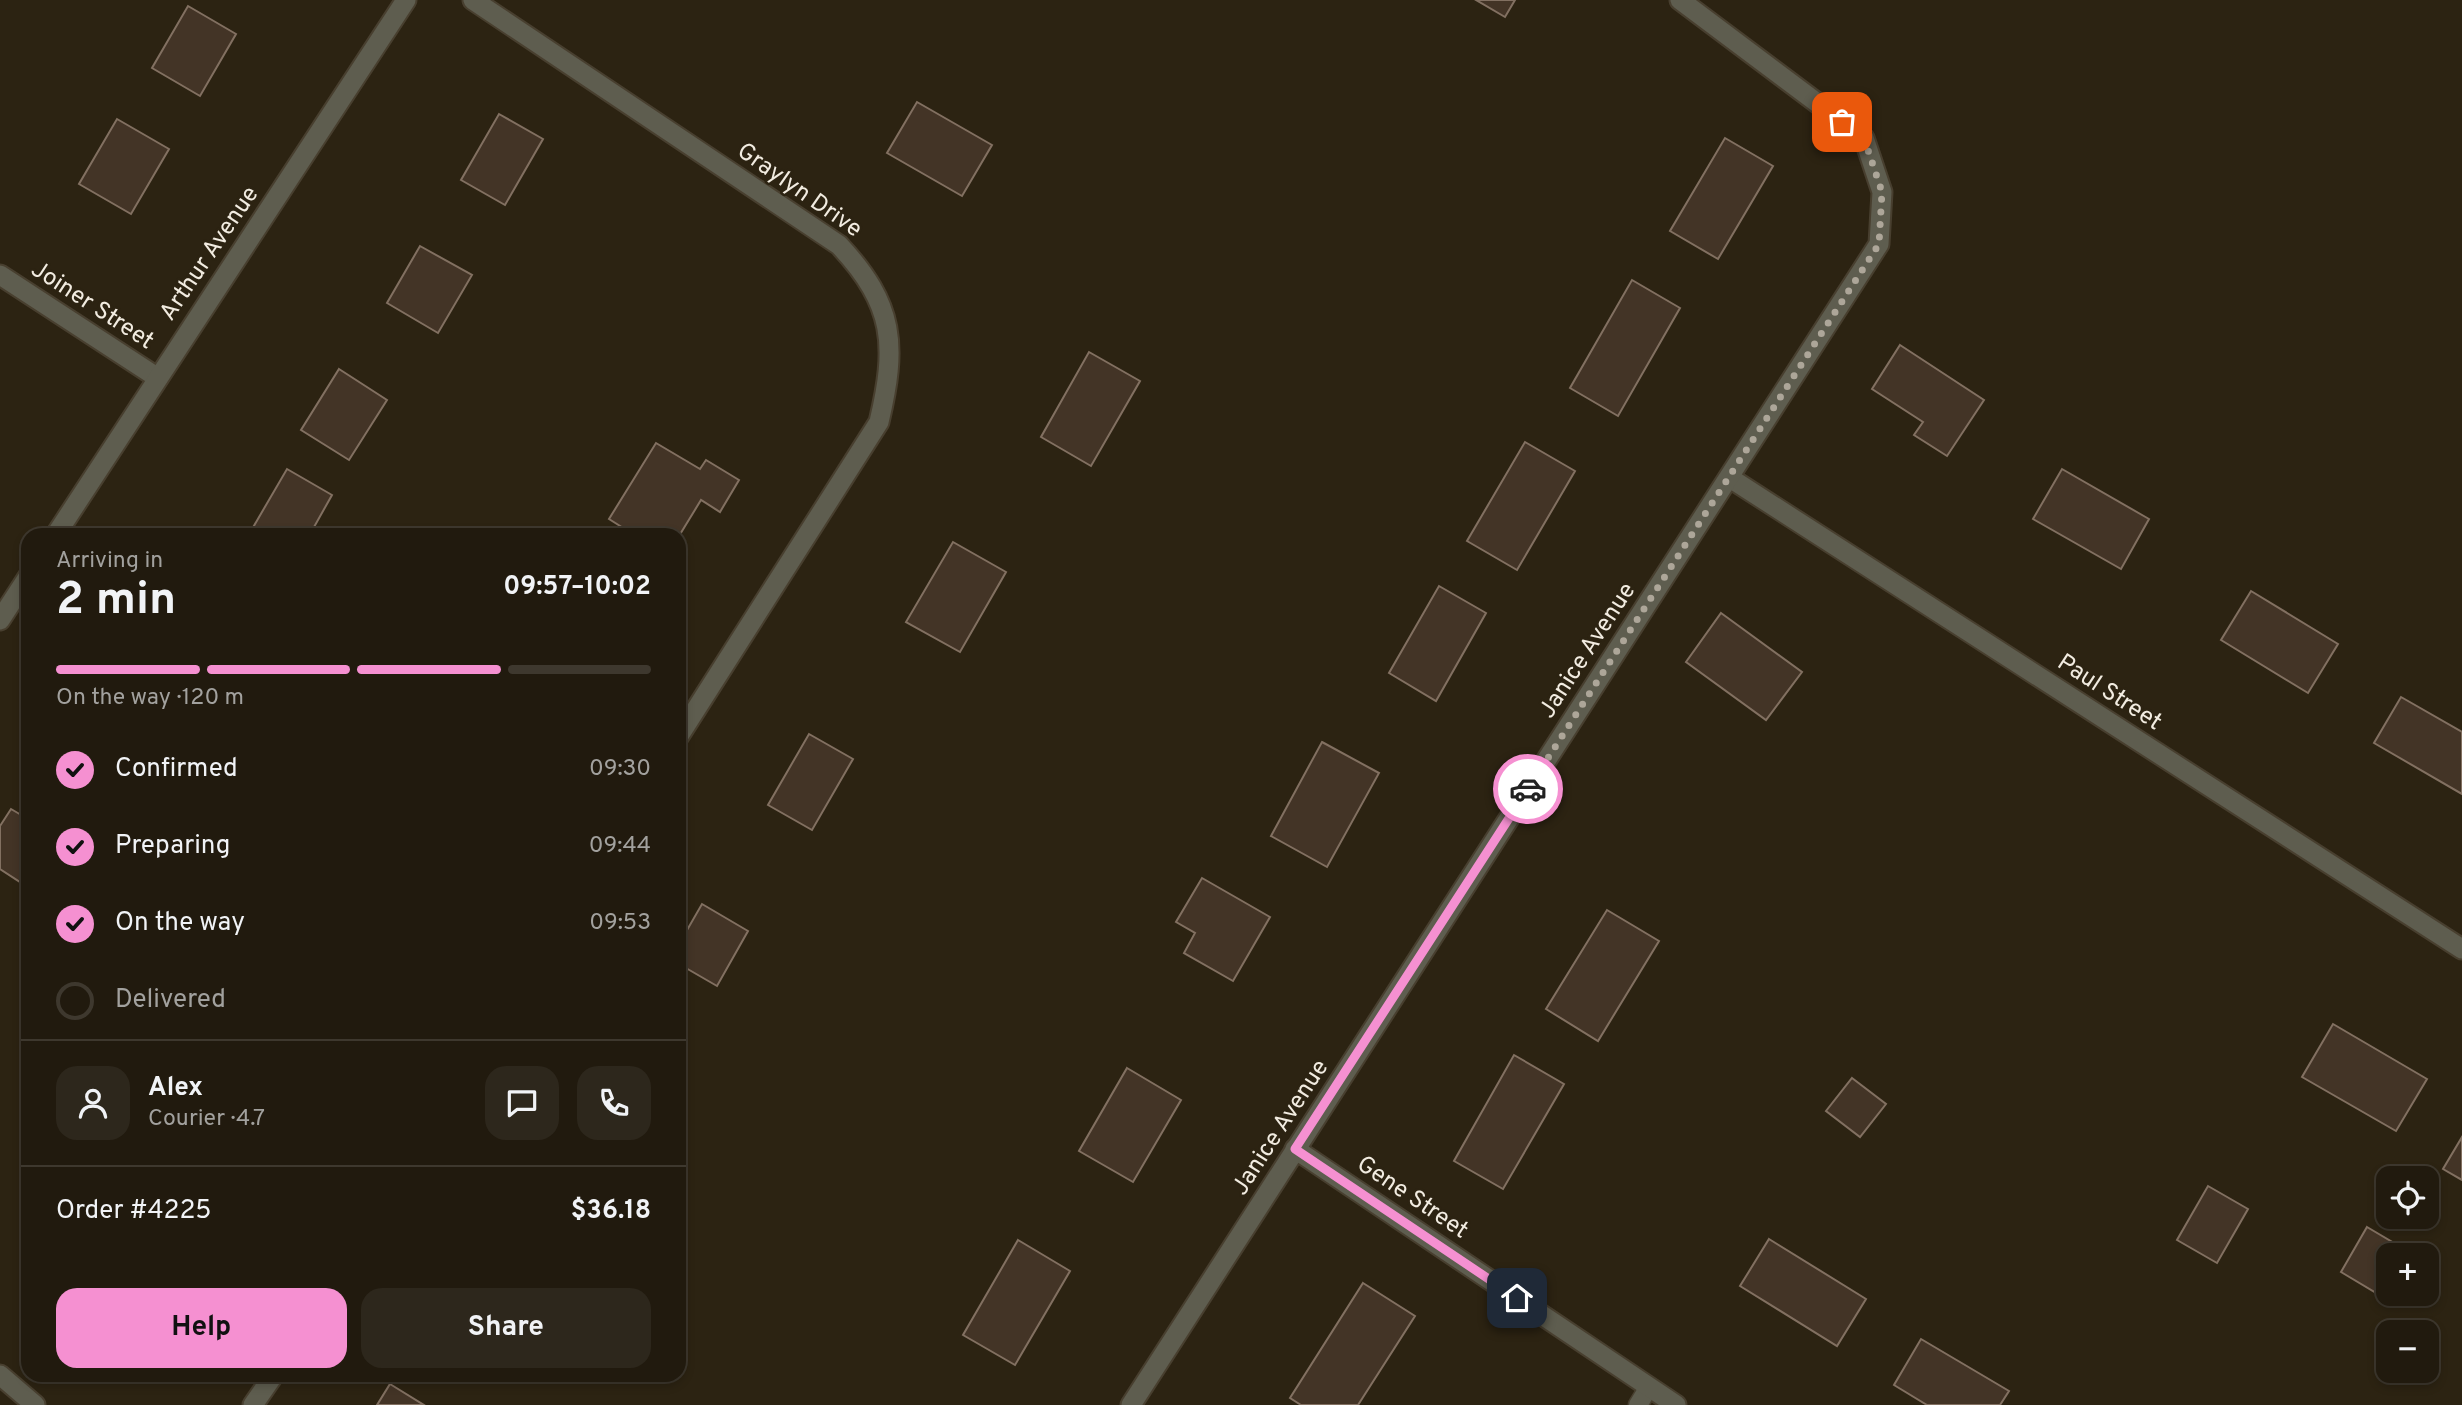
<!DOCTYPE html>
<meta charset="utf-8">
<style>
:root{--surface:#211a0e;--page:#2d271c;--text:#f1f3f6;--muted:#a2a19e;--line:#3e382e;--accent:#f590d1}
body{margin:0;font-family:Overpass,sans-serif;background:var(--page);color:var(--text);height:100vh;display:flex;flex-direction:column;font-size:26px;white-space:nowrap}
*{box-sizing:border-box;margin:0}
p{font-size:23px;color:var(--muted)}
.icon{flex:none;width:38px;height:38px;fill:none;stroke:currentColor;stroke-width:2;stroke-linecap:round;stroke-linejoin:round}
.map{position:relative;flex:1;overflow:hidden}
.drawer{position:absolute;left:21px;top:528px;width:665px;height:854px;display:flex;flex-direction:column;background:var(--surface);border-radius:21px;box-shadow:0 4px 10px #0003,0 0 0 2px var(--line)}
.drawer>*{flex:none}
.tools{position:absolute;left:2376px;top:1166px;display:grid;gap:14px}
.tools a{display:grid;place-items:center;width:63px;height:63px;border-radius:14px;background:var(--surface);box-shadow:0 4px 10px #0003,0 0 0 2px var(--line);font-size:35px}
.pin{position:absolute;display:grid;place-items:center;width:60px;height:60px;color:#fff;margin:-30px;border-radius:14px;box-shadow:0 4px 10px #0006}
.courier{position:absolute;display:grid;place-items:center;width:70px;height:70px;margin:-35px;border:5px solid #f590d1;border-radius:50%;background:#fff;color:#222;box-shadow:0 2px 9px #0007}
.headline em{font-style:normal;font-weight:700}
.headline div{display:flex;flex-direction:column-reverse}
.headline{display:flex;align-items:center;justify-content:space-between;height:119px;padding:0 35px}
h1{font-size:46px;font-weight:700;line-height:52px}
.bar{display:grid;grid-template-columns:repeat(4,1fr);gap:10px 7px;align-content:center;height:84px;padding:0 35px}
.bar i{height:9px;border-radius:5px;background:var(--line)}
.bar .selected{background:var(--accent)}
.bar p{grid-column:span 4}
.line{display:flex;align-items:center;gap:18px;padding:0 35px;border-top:2px solid var(--line)}
.line div{flex:1}
.round{display:grid;place-items:center;flex:none;width:74px;height:74px;border-radius:21px;background:var(--page)}
ol{padding:0 35px;list-style:none}
li{display:flex;align-items:center;gap:21px;height:77px}
li p{margin-inline-start:auto}
li .icon{padding:7px;border-radius:50%;background:var(--accent);color:#111;stroke-width:4}
li:last-child{color:var(--muted)}
li i{width:38px;height:38px;border:4px solid var(--line);border-radius:50%}
.action{display:flex;gap:14px;margin-top:auto;padding:14px 35px}
.action a{flex:1;height:80px;border-radius:21px;background:var(--accent);color:#111;font-size:28px;font-weight:700;line-height:80px;text-align:center}
.action a+a{background:var(--page);color:var(--text)}
.map>svg:first-child{display:block}
</style>
<div class="map">
<svg width="2462" height="1405" viewBox="0 0 2462 1405">
<rect width="100%" height="100%" fill="#2c2312"/>
<!-- building -->
<g fill="#433426" stroke="#827061" stroke-width="2">
<polygon points="1476,0 1515,0 1505,17"/>
<polygon points="188,6 236,34 200,96 152,68"/>
<polygon points="917,102 992,145 962,196 887,153"/>
<polygon points="499,114 543,139 505,205 461,180"/>
<polygon points="117,119 169,149 131,214 79,184"/>
<polygon points="1725,138 1773,166 1718,259 1670,231"/>
<polygon points="420,246 472,275 438,333 387,303"/>
<polygon points="1632,280 1680,308 1618,416 1570,388"/>
<polygon points="1900,345 1984,400 1947,456 1914,435 1923,422 1872,389"/>
<polygon points="1089,352 1140,381 1091,466 1041,437"/>
<polygon points="339,369 387,400 349,460 301,430"/>
<polygon points="1525,442 1575,471 1517,570 1467,541"/>
<polygon points="656,443 700,469 706,460 739,480 720,512 701,500 679,536 636,536 609,519"/>
<polygon points="287,469 332,495 309,536 248,536"/>
<polygon points="2062,469 2149,519 2121,569 2033,519"/>
<polygon points="953,542 1006,572 960,652 906,622"/>
<polygon points="1439,586 1486,613 1436,701 1389,673"/>
<polygon points="2251,591 2338,644 2308,693 2221,640"/>
<polygon points="1721,613 1802,672 1766,720 1686,662"/>
<polygon points="2401,697 2462,732 2462,794 2374,743"/>
<polygon points="809,734 853,759 812,830 768,805"/>
<polygon points="1322,742 1379,773 1327,867 1271,836"/>
<polygon points="11,809 28,819 28,869 20,882 0,869 0,826"/>
<polygon points="1202,878 1270,917 1233,981 1184,953 1195,933 1176,922"/>
<polygon points="702,904 748,931 717,986 679,964 679,944"/>
<polygon points="1607,910 1659,941 1598,1041 1546,1009"/>
<polygon points="2333,1024 2427,1079 2396,1131 2302,1077"/>
<polygon points="1514,1055 1564,1084 1503,1189 1454,1161"/>
<polygon points="1127,1068 1181,1100 1133,1182 1079,1151"/>
<polygon points="1852,1078 1886,1104 1860,1137 1826,1111"/>
<polygon points="2462,1137 2462,1180 2443,1169"/>
<polygon points="2208,1186 2248,1209 2217,1263 2177,1240"/>
<polygon points="2367,1227 2404,1249 2401,1255 2389,1255 2389,1275 2378,1294 2341,1272"/>
<polygon points="1769,1239 1866,1299 1837,1346 1740,1286"/>
<polygon points="1018,1240 1070,1271 1015,1365 963,1335"/>
<polygon points="1363,1283 1415,1316 1358,1405 1301,1405 1290,1398"/>
<polygon points="1921,1339 2009,1391 2000,1405 1927,1405 1894,1385"/>
<polygon points="390,1384 424,1405 377,1405"/>
</g>
<g fill="none" stroke-linecap="round" stroke-linejoin="round">
<!-- service casing -->
<g stroke="#483f2f" stroke-width="21">
<polyline id="service" points="1638,1405 1649,1387"/>
</g>
<!-- minor casing -->
<g stroke="#483f2f" stroke-width="23">
<g id="minor">
<path d="M 473,0 L 839,245 C 895,305 897,345 879,422 L 679,736"/>
<polyline points="0,275 158,378"/>
<polyline points="1730,478 2462,949"/>
<polyline points="55,536 406,0"/>
<polyline points="0,620 28,577"/>
<polyline points="1295,1149 1676,1405"/>
<polyline points="0,1375 35,1405"/>
<polyline points="253,1405 273,1376"/>
<polyline points="1131,1405 1879,244 1882,192 1864,138 1680,0"/>
</g>
</g>
<!-- service -->
<use href="#service" stroke="#5e5d4f" stroke-width="18"/>
<!-- minor -->
<use href="#minor" stroke="#5e5d4f" stroke-width="19"/>
</g>
<g fill="none" stroke-linecap="round" stroke-linejoin="round">
<!-- done -->
<polyline stroke="#ada699" stroke-width="7" stroke-dasharray="0 12.6" points="1528,789 1879,244 1882,192 1864,138 1842,122"/>
<!-- route -->
<polyline stroke="#f590d1" stroke-width="9" points="1517,1298 1295,1149 1528,789"/>
</g>
<g text-anchor="middle" dominant-baseline="central" stroke-width="5" stroke-linejoin="round" paint-order="stroke">
<!-- street labels -->
<g font-size="24" fill="#f2ece1" stroke="#2c2312">
<text transform="translate(799 191) rotate(35)">Graylyn Drive</text>
<text transform="translate(210 254) rotate(-56)">Arthur Avenue</text>
<text transform="translate(92 306) rotate(33)">Joiner Street</text>
<text transform="translate(1588 651) rotate(-57)">Janice Avenue</text>
<text transform="translate(2109 693) rotate(33)">Paul Street</text>
<text transform="translate(1281 1128) rotate(-57)">Janice Avenue</text>
<text transform="translate(1412 1198) rotate(34)">Gene Street</text>
</g>
</g>
</svg>
<div class="tools">
<a><svg class="icon" aria-label="locate" viewBox="0 0 24 24"><circle cx="12" cy="12" r="6"/><path d="M12 2v4M12 18v4M2 12h4M18 12h4"/></svg></a>
<a>+</a>
<a>−</a>
</div>
<div class="pin" style="left:1842px;top:122px;background:#ea580c"><svg class="icon" aria-label="bag" viewBox="0 0 24 24"><path d="M5 8h14l-1 12H6zM9 8a3 3 0 0 1 6 0"/></svg></div>
<div class="pin" style="left:1517px;top:1298px;background:#1f2937"><svg class="icon" aria-label="home" viewBox="0 0 24 24"><path d="M3 11l9-7 9 7M6 9v11h12V9"/></svg></div>
<div class="courier" style="left:1528px;top:789px"><svg class="icon" aria-label="car" viewBox="0 0 24 24"><path d="M5 17H2v-5l4-1 3-4h7l3 4 3 1v5h-3M9 17h6M6 11h13"/><circle cx="7" cy="17" r="2"/><circle cx="17" cy="17" r="2"/></svg></div>
<section class="drawer">
<div class="headline"><div><h1>2 min</h1><p>Arriving in</p></div><em>09:57–10:02</em></div>
<div class="bar"><i class="selected"></i><i class="selected"></i><i class="selected"></i><i></i><p>On the way · 120 m</p></div>
<ol>
<li><svg class="icon" aria-label="check" viewBox="0 0 24 24"><path d="M5 12l5 5 9-10"/></svg>Confirmed<p>09:30</p></li>
<li><svg class="icon" aria-label="check" viewBox="0 0 24 24"><path d="M5 12l5 5 9-10"/></svg>Preparing<p>09:44</p></li>
<li><svg class="icon" aria-label="check" viewBox="0 0 24 24"><path d="M5 12l5 5 9-10"/></svg>On the way<p>09:53</p></li>
<li><i></i>Delivered</li>
</ol>
<div class="line" style="height:126px"><a class="round"><svg class="icon" aria-label="person" viewBox="0 0 24 24"><circle cx="12" cy="8" r="4"/><path d="M4 21q1-7 8-7t8 7"/></svg></a><div><b>Alex</b><p>Courier · 4.7</p></div><a class="round"><svg class="icon" aria-label="chat" viewBox="0 0 24 24"><path d="M4 5h16v11H9l-5 4z"/></svg></a><a class="round"><svg class="icon" aria-label="phone" viewBox="0 0 24 24"><path d="M5 4h4l2 5-3 2q2 4 5 5l2-3 5 2v4C11 20 4 13 5 4z"/></svg></a></div>
<div class="line" style="height:91px"><div>Order #4225</div><b>$36.18</b></div>
<div class="action"><a>Help</a><a>Share</a></div>
</section>
</div>
